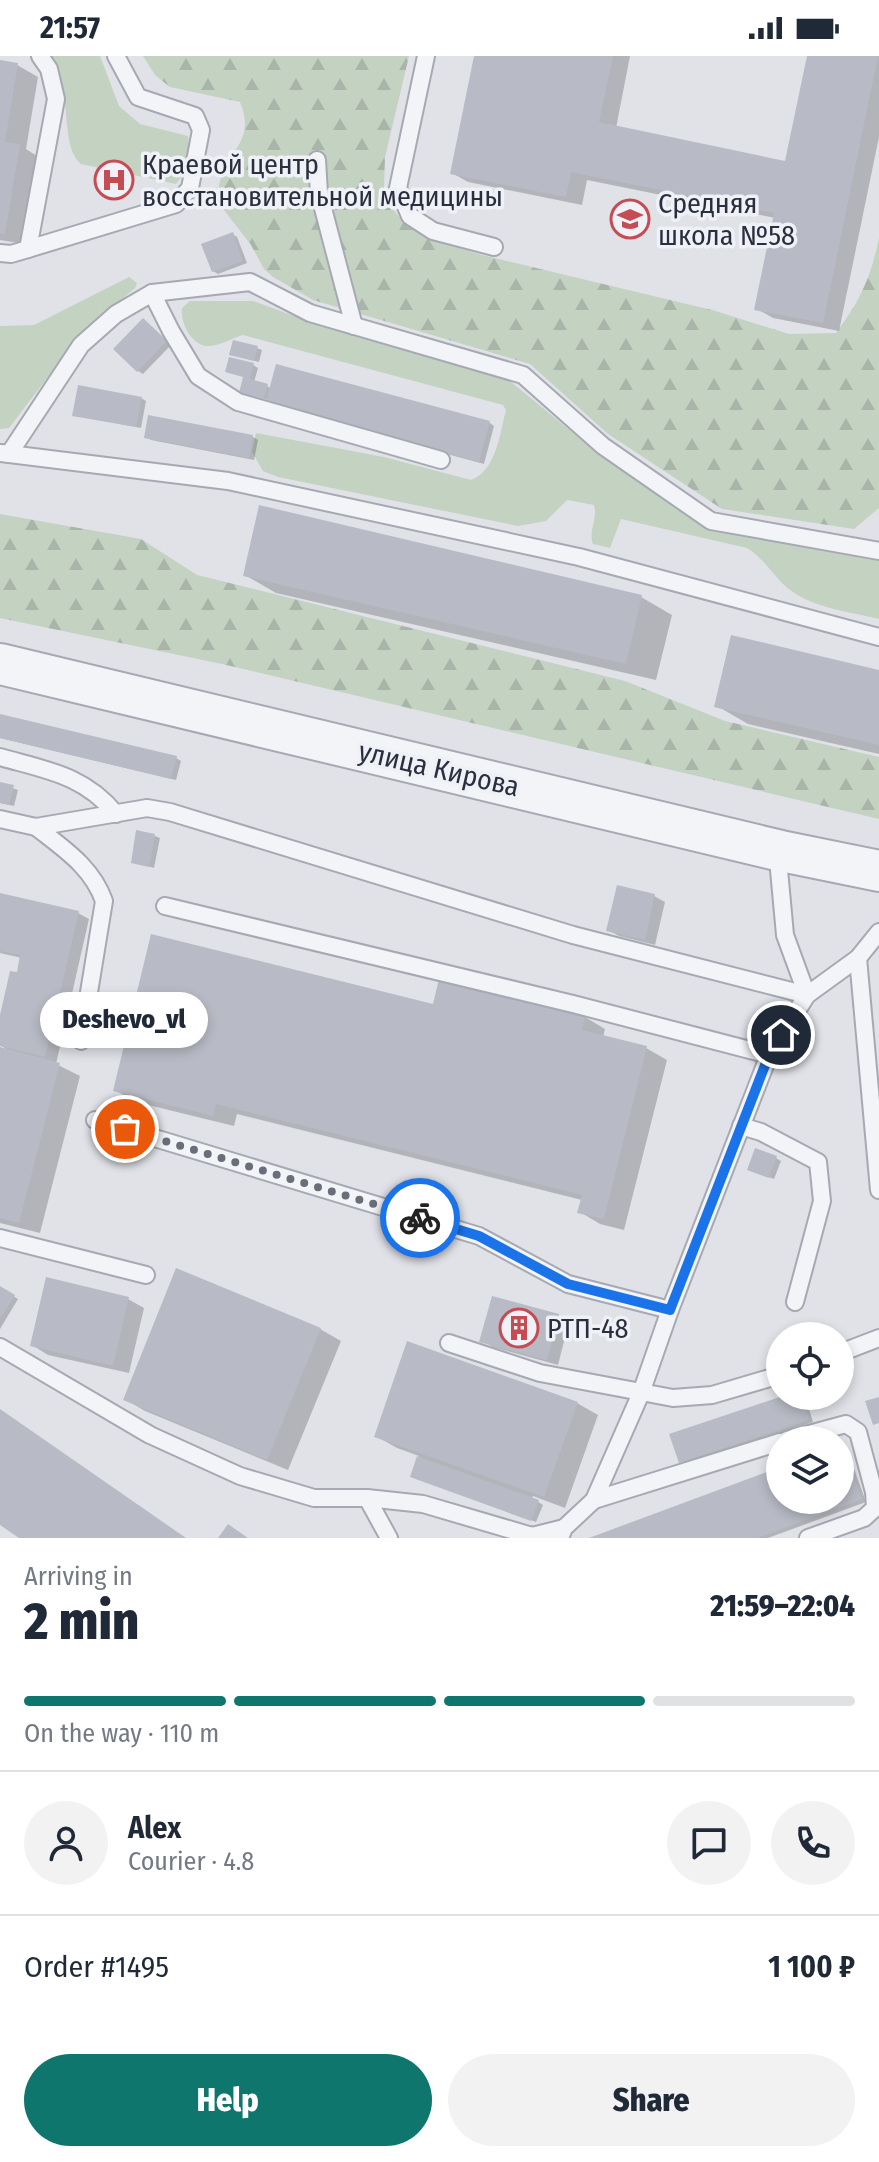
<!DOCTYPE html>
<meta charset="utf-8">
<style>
:root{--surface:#fff;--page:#f2f2f3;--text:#1f2937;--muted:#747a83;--line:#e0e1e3;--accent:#0f766e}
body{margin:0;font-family:"Fira Sans Condensed",sans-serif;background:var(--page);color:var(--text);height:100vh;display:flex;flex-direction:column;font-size:30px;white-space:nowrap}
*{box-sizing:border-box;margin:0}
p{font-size:26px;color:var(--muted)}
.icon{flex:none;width:44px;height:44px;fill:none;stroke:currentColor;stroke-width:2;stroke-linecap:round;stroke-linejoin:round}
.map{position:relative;height:1482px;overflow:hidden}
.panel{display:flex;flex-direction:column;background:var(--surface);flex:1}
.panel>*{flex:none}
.buttons{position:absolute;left:766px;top:1266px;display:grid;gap:16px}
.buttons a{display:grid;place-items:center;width:88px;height:88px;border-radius:50%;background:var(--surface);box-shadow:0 4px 12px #0003;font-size:40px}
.pin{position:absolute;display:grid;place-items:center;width:68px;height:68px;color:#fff;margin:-34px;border:4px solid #fff;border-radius:50%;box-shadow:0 2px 8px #0007}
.courier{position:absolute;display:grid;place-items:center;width:80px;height:80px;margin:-40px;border:6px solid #1a73e8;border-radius:50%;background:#fff;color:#222;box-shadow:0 2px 10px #0007}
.bubble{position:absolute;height:56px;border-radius:28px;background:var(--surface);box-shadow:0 4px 12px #0003;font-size:26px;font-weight:800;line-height:56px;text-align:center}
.head em{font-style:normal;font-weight:800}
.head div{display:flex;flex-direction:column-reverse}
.head{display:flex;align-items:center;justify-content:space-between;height:136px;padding:0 24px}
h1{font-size:52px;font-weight:800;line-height:60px}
.bar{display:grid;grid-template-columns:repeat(4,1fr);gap:12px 8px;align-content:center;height:96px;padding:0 24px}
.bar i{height:10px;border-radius:6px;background:var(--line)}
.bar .current{background:var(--accent)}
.bar p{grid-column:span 4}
.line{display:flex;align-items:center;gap:20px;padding:0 24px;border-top:2px solid var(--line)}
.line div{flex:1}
.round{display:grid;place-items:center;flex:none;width:84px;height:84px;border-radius:42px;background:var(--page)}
.primary-button{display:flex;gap:16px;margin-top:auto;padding:16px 24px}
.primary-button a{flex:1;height:92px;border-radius:48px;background:var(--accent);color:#fff;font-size:32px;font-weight:800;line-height:92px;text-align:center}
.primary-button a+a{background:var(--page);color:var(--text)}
.status{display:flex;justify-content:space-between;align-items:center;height:56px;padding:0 40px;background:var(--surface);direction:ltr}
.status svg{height:22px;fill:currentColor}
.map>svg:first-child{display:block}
</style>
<div class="status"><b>21:57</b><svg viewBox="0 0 49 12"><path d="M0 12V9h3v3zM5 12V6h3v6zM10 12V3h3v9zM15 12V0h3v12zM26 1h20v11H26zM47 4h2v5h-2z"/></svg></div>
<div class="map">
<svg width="879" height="1482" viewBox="0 0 879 1482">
<defs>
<pattern id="forest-firs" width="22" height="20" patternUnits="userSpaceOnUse" patternTransform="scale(2)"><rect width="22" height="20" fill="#c4d2c2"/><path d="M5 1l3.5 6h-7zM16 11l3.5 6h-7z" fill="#a9b5a8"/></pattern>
</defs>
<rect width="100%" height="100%" fill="#e0e2e8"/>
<!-- green -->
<g fill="#c4d2c2">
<path d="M 50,0 L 100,0 L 119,50 L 140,68 L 188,80 C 191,97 187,115 176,128 L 81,108 C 65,95 68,61 64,42 C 61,28 57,13 50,0 Z"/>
<polygon points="129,221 137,227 135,232 80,279 9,372 0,373 0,270 34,269"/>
<path d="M 190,245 L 253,245 L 310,266 L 510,325 L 600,399 L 710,470 L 879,500 L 879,563 C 847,555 808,552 783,528 C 770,515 763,502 747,492 L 621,463 L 610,492 L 593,488 C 588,475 598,463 594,449 L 567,444 L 546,465 L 518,470 L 278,421 L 263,415 L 252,396 L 256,377 L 384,401 L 471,424 C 496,415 500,377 506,354 L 503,349 L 243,279 C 233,282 221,289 211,290 C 192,292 180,267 182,252 Z"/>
</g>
<!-- forest -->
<g fill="url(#forest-firs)">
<path d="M 143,0 L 409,0 L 385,101 L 384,132 L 390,150 L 407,170 L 430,183 L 482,199 L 712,254 L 789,278 L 836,277 C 860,245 871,221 879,182 L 879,452 L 854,473 L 722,453 L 608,378 L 530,308 L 313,244 L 273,221 L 264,213 L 251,189 L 217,145 C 218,137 219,126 222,119 C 235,90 254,80 240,46 L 170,31 L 155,19 Z"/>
<polygon points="0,458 141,483 197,519 625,625 725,665 879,701 879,763 222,608 0,562"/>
</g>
<!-- shadow -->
<g fill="#0003">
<polygon points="476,0 630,0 616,72 787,108 809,0 879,0 879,81 839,275 773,262 757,253 775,162 587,124 582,149 468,126 452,117"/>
<polygon points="0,6 17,9 38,21 26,93 40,102 25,188 0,184"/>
<polygon points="232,178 237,181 247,207 218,218 213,215"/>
<polygon points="148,267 171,289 143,318 138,315"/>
<polygon points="257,292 262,294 259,306 237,300"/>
<polygon points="253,309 258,312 254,326 271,332 277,310 490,367 494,370 484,408 272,351 268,344 247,338 245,321 227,315"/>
<polygon points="141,342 146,345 141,372 75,359"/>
<polygon points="150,361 253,381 258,384 254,404 151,384 146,381"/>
<polygon points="245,519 641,541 672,559 656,624 276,537"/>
<polygon points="879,616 879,698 748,668 717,650"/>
<polygon points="0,660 176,702 181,705 176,724 0,682"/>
<polygon points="0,728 18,734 14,750 0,747"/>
<polygon points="155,780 160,782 154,812 133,806"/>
<polygon points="0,839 78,857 89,863 56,1008 80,1020 40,1177 0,1167 0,993 8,994 0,989 0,968 22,902 0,897"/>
<polygon points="654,840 665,846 655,889 619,880 608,874"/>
<polygon points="440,926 585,961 605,973 603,981 646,992 667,1004 624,1174 600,1168 580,1156 582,1144 237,1058 234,1070 136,1046 115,1034 434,951"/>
<polygon points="776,1102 781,1105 774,1123 754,1116"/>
<polygon points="177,1215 320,1273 341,1285 288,1414 145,1355 125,1343"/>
<polygon points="0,1232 18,1243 0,1273"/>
<polygon points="128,1243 144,1252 129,1317 48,1299 32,1289"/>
<polygon points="558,1260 569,1266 558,1309 493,1291 482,1285"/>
<polygon points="790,1340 805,1340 813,1366 685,1408 680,1406"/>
<polygon points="577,1347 598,1359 565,1452 533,1440 532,1442 543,1449 536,1466 417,1423 412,1420 419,1400 397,1392 376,1380"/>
<polygon points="842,1390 847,1393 866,1446 768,1482 594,1482 780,1413 780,1444 840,1444"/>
</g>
<!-- building -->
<g fill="#b8bbc5">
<polygon points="474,0 613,0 599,66 785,105 807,0 878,0 823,267 754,254 774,157 571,116 566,141 450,118"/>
<polygon points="0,4 18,7 5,86 20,88 5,178 0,177"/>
<polygon points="233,176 243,205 212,216 201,188"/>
<polygon points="143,262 167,285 137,316 113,293"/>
<polygon points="233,284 258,290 254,305 229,299"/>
<polygon points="229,301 254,307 250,323 268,328 264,343 239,337 243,321 225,316"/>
<polygon points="276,308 490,365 479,406 265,349"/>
<polygon points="78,329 142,341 136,371 72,360"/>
<polygon points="148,359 253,379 249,402 144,382"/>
<polygon points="259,449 642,539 626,608 243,520"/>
<polygon points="731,579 879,614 879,689 714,651"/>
<polygon points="0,658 177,700 171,723 0,682"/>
<polygon points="0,726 14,729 9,749 0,747"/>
<polygon points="136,774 155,778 149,811 131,807"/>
<polygon points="617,829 655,838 645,884 606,875"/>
<polygon points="0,837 79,855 45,1001 0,990 0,959 10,915 17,916 20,899 0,895"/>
<polygon points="151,878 433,948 439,923 585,960 582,974 647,990 604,1163 577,1157 582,1139 216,1048 213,1060 113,1035"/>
<polygon points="0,991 60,1007 19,1167 0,1162"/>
<polygon points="755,1092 777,1100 769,1122 747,1114"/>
<polygon points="176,1212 321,1272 267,1404 123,1344"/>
<polygon points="46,1221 129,1241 113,1310 30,1290"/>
<polygon points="0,1230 15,1239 0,1263"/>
<polygon points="492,1240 559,1258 547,1304 479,1286"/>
<polygon points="407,1285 578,1346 544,1441 374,1381"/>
<polygon points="783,1340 802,1340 809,1364 679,1407 669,1378"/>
<polygon points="879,1341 879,1367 873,1369 865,1345"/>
<polygon points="0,1353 186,1482 19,1482 0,1469"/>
<polygon points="840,1383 862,1443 757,1482 589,1482 780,1411 780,1444 840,1444"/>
<polygon points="417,1400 539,1444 531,1465 410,1421"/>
<polygon points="228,1468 248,1482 218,1482"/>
</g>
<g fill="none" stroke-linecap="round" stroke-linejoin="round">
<!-- service casing -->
<g stroke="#a6a9b2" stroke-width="20">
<g id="service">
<polyline points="426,0 398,132 410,160 433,175 494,191"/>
<polyline points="317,104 319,137 354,270"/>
<polyline points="28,193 176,148 190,132 201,74 195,60 138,41 116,0"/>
<polyline points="0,197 11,198 28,193 56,43 49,13 40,0"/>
<polyline points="152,237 171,275 198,320 238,346 441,404"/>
<polyline points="1,397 228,425 579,501 879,581"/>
<polyline points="9,398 81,289 116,258 152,237 250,226 310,257 523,319 603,390 711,465 879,495"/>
<path d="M 0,701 C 46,714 84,719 116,758"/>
<polyline points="0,763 36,771 147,752 170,756 573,879 807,939 858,902 879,876"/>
<path d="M 36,771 C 64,793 92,811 104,845 L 81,985"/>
<polyline points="165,850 573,948 769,999"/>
<polyline points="858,902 879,1134"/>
<polyline points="95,1064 479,1180 568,1228 670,1254"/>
<polyline points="741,1070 761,1076 818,1106 822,1145 795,1246"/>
<polyline points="0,1182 146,1219"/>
<polyline points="449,1287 540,1317 673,1342 712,1339 780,1319"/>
<polyline points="0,1291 150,1379 240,1420 314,1442 367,1442 423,1448 532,1480 564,1472"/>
<polyline points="840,1297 879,1282"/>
<polyline points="787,1384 846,1368 858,1376 874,1436 875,1452 864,1462 808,1482"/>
<polyline points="367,1442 389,1482"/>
<polyline points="594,1444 780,1386"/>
<polyline points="560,1482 564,1472 594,1444 641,1337 670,1254 769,999 807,939 785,879 779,814 781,795"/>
</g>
</g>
<!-- tertiary casing -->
<g stroke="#a6a9b2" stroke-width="44">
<polyline id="tertiary" points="0,608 781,795 879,815"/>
</g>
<!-- service -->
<use href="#service" stroke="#f3f4f7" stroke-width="16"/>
<!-- tertiary -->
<use href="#tertiary" stroke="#f3f4f7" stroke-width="40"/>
</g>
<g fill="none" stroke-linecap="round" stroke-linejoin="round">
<!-- done -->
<polyline stroke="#6a6e7a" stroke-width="8" stroke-dasharray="0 14.4" points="125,1073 420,1162"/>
<!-- route -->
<polyline stroke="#1a73e8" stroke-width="10" points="420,1162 479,1180 568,1228 670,1254 769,999 781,979"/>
</g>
<!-- icons -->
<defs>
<g id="hospital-ring" transform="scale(2)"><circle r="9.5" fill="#eff1f6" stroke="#c64c53" stroke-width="1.5"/><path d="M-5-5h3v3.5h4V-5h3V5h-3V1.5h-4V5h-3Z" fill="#c64c53"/></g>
<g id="school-ring" transform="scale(2)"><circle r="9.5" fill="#eff1f6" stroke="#c64c53" stroke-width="1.5"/><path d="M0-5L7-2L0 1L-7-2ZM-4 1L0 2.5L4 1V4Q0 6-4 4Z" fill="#c64c53"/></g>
<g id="building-ring" transform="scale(2)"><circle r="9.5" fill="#eff1f6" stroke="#c64c53" stroke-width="1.5"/><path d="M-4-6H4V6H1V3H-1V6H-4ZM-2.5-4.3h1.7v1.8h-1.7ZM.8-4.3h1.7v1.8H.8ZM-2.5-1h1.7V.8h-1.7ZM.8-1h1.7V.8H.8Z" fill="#c64c53"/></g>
</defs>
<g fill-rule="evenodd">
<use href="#hospital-ring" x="114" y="124"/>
<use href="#school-ring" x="630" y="163"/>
<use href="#building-ring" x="519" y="1272"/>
</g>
<g text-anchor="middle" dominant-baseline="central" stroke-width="7" stroke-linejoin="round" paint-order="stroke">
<!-- poi labels -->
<g font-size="28" fill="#2a2f3f" stroke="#eff1f6" text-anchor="start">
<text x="142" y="108">Краевой центр<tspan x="142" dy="32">восстановительной медицины</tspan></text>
<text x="658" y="147">Средняя<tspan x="658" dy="32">школа №58</tspan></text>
<text x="547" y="1272">РТП-48</text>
</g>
<!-- street labels -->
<g font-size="28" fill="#2a2f3f" stroke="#eff1f6">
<text transform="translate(439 713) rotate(13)">улица Кирова</text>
</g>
</g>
</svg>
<div class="buttons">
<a><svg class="icon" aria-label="locate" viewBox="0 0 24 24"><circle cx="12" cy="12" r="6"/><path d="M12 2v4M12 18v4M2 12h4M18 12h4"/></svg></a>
<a><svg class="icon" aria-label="layers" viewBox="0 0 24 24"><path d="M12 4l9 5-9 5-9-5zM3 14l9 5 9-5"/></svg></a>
</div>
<div class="pin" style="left:125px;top:1073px;background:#ea580c"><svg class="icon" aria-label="bag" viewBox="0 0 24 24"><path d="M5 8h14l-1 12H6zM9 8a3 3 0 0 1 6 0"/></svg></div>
<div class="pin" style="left:781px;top:979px;background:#1f2937"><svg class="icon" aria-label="home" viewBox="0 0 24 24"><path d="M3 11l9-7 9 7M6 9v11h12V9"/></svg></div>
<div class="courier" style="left:420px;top:1162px"><svg class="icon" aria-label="bike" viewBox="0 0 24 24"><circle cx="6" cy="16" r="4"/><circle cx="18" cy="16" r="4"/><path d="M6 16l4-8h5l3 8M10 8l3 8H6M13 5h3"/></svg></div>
<div class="bubble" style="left:40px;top:936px;width:168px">Deshevo_vl</div>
</div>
<section class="panel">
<div class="head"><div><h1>2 min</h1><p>Arriving in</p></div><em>21:59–22:04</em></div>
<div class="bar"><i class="current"></i><i class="current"></i><i class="current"></i><i></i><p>On the way · 110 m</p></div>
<div class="line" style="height:144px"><a class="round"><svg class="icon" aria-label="person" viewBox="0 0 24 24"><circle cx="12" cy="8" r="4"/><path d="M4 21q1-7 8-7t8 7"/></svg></a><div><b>Alex</b><p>Courier · 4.8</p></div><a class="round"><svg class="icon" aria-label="chat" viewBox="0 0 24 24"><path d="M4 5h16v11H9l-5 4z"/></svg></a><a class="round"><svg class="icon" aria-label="phone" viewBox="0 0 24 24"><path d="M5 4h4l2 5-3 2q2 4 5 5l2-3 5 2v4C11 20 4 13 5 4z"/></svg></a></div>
<div class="line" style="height:104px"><div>Order #1495</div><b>1 100 ₽</b></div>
<div class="primary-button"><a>Help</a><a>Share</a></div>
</section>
